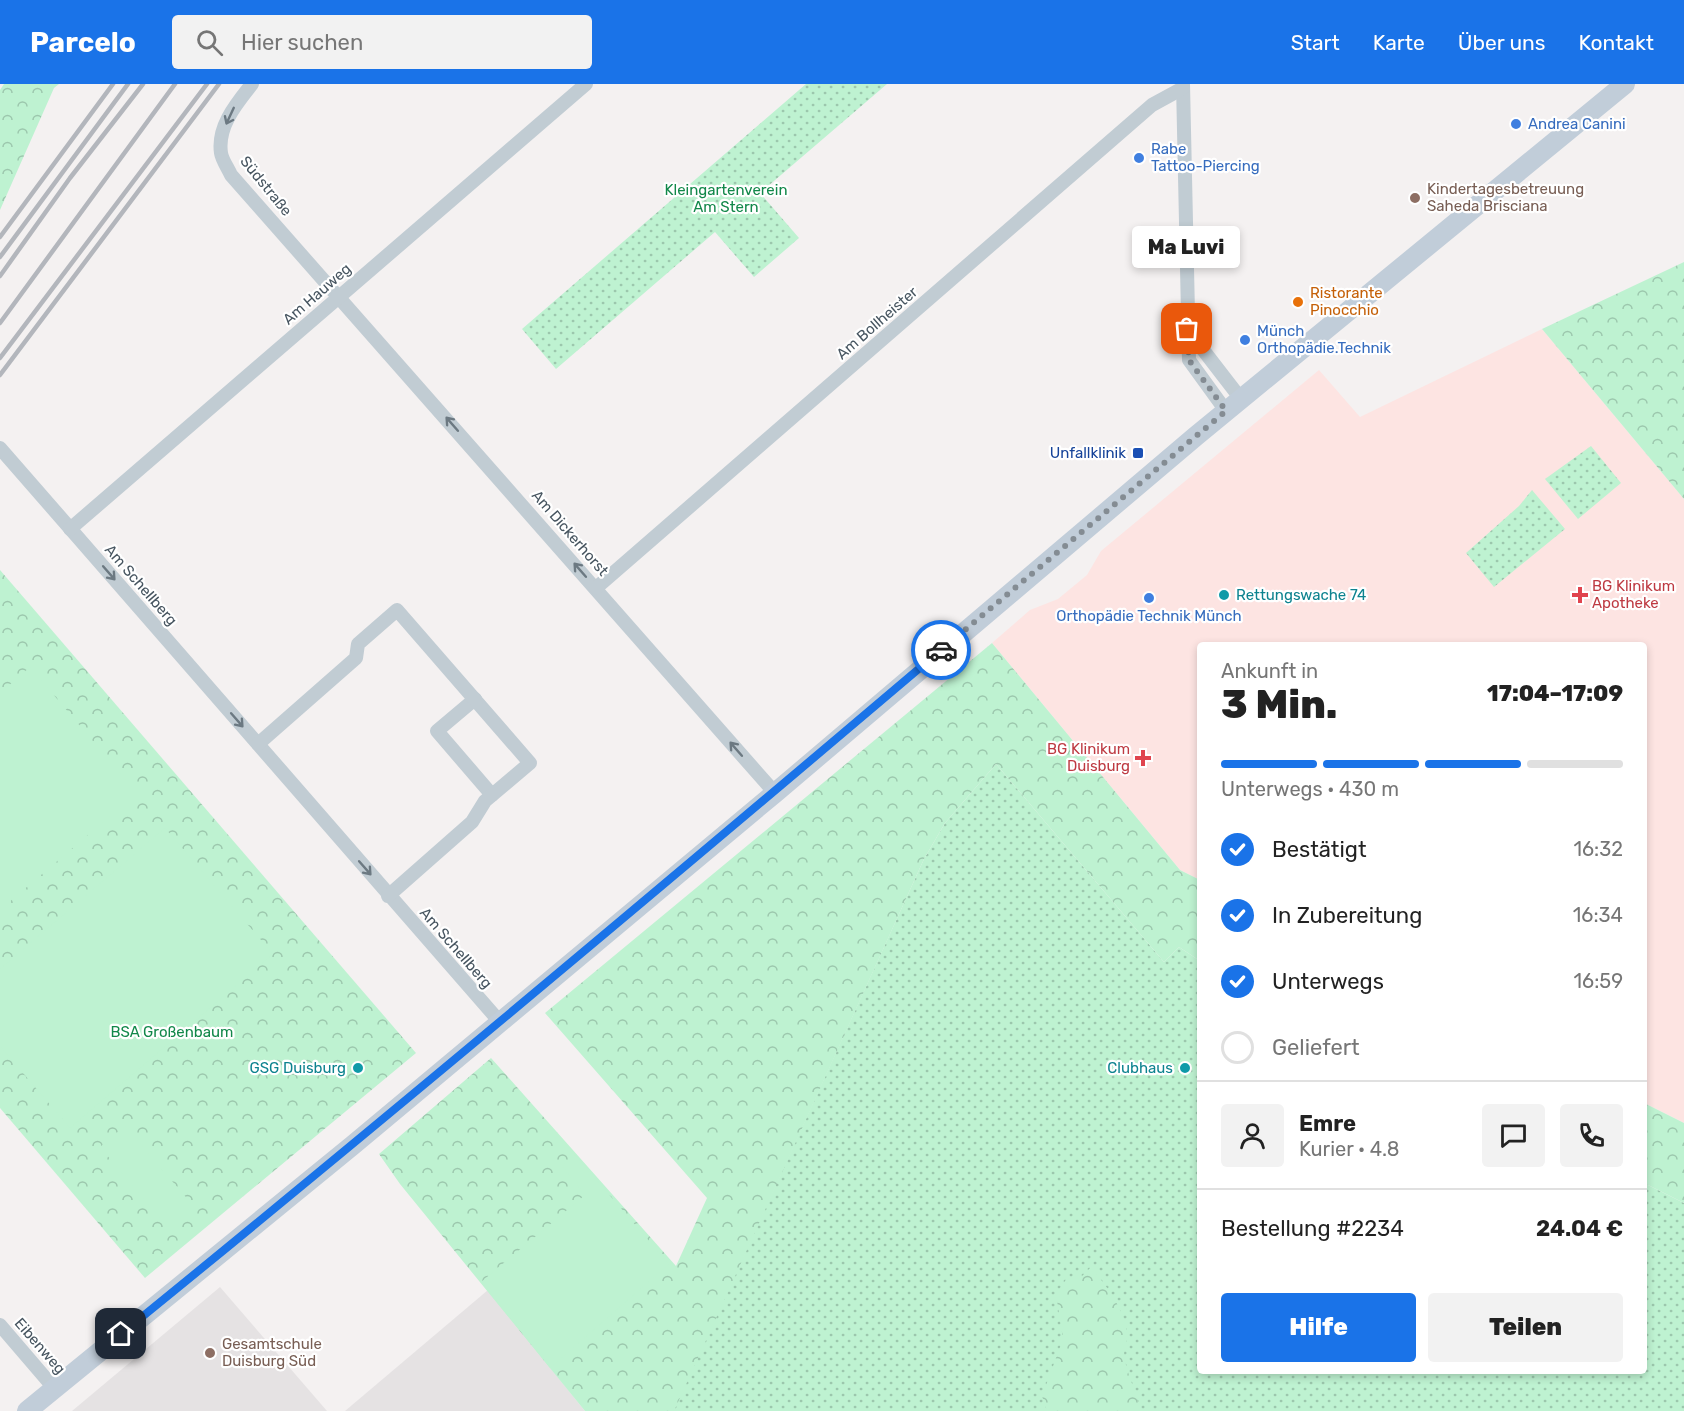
<!DOCTYPE html>
<html lang="de">
<meta charset="utf-8">
<style>
:root{--surface:#fff;--page:#f2f2f2;--text:#222;--muted:#767676;--line:#e0e0e0;--accent:#1a73e8}
body{margin:0;font-family:Rubik,sans-serif;background:var(--page);color:var(--text);height:100vh;display:flex;flex-direction:column;font-size:22px;white-space:nowrap}
*{box-sizing:border-box;margin:0}
p{font-size:20px;color:var(--muted)}
.icon{flex:none;width:33px;height:33px;fill:none;stroke:currentColor;stroke-width:2;stroke-linecap:round;stroke-linejoin:round}
.map{position:relative;flex:1;overflow:hidden}
.drawer{position:absolute;left:1197px;top:558px;width:450px;height:732px;display:flex;flex-direction:column;background:var(--surface);border-radius:6px;box-shadow:0 3px 9px #0003}
.drawer>*{flex:none}
.pin{position:absolute;display:grid;place-items:center;width:51px;height:51px;color:#fff;margin:-26px;border-radius:12px;box-shadow:0 3px 9px #0006}
.courier{position:absolute;display:grid;place-items:center;width:60px;height:60px;margin:-30px;border:4px solid #1a73e8;border-radius:50%;background:#fff;color:#222;box-shadow:0 2px 8px #0007}
.bubble{position:absolute;height:42px;border-radius:6px;background:var(--surface);box-shadow:0 3px 9px #0003;font-size:20px;font-weight:800;line-height:42px;text-align:center}
.summary em{font-style:normal;font-weight:800}
.summary div{display:flex;flex-direction:column-reverse}
.summary{display:flex;align-items:center;justify-content:space-between;height:102px;padding:0 24px}
h1{font-size:39px;font-weight:800;line-height:45px}
.bar{display:grid;grid-template-columns:repeat(4,1fr);gap:9px 6px;align-content:center;height:72px;padding:0 24px}
.bar i{height:8px;border-radius:4px;background:var(--line)}
.bar .current{background:var(--accent)}
.bar p{grid-column:span 4}
.line{display:flex;align-items:center;gap:15px;padding:0 24px;border-top:2px solid var(--line)}
.line div{flex:1}
.round{display:grid;place-items:center;flex:none;width:63px;height:63px;border-radius:6px;background:var(--page)}
ol{padding:0 24px;list-style:none}
li{display:flex;align-items:center;gap:18px;height:66px}
li p{margin-inline-start:auto}
li .icon{padding:6px;border-radius:50%;background:var(--accent);color:#fff;stroke-width:4}
li:last-child{color:var(--muted)}
li i{width:33px;height:33px;border:3px solid var(--line);border-radius:50%}
.button{display:flex;gap:12px;margin-top:auto;padding:12px 24px}
.button a{flex:1;height:69px;border-radius:6px;background:var(--accent);color:#fff;font-size:24px;font-weight:800;line-height:69px;text-align:center}
.button a+a{background:var(--page);color:var(--text)}
header{display:flex;align-items:center;gap:36px;box-sizing:border-box;height:84px;padding:0 30px;background:var(--accent);color:#fff}
header strong{font-size:28px}
nav{display:flex;gap:33px;margin-inline-start:auto;font-size:21px}
.search{width:420px;height:54px;background:var(--page);display:flex;align-items:center;gap:15px;box-sizing:border-box;padding:0 21px;border-radius:6px;color:var(--muted);font-size:22px}
.map>svg:first-child{display:block}
</style>
<header>
<strong>Parcelo</strong>
<div class="search"><svg class="icon" aria-label="search" viewBox="0 0 24 24"><circle cx="10" cy="10" r="6"/><path d="M15 15l6 6"/></svg>Hier suchen</div>
<nav><a>Start</a><a>Karte</a><a>Über uns</a><a>Kontakt</a></nav>
</header>
<div class="map">
<svg width="1684" height="1327" viewBox="0 0 1684 1327">
<defs>
<pattern id="grass-dots" width="8" height="8" patternUnits="userSpaceOnUse" patternTransform="scale(1.5)"><rect width="8" height="8" fill="#bef2d1"/><path d="M2 2h.1M6 6h.1" fill="none" stroke="#9cc7ad" stroke-width="1.8" stroke-linecap="round"/></pattern>
<pattern id="forest-crowns" width="20" height="18" patternUnits="userSpaceOnUse" patternTransform="scale(1.5)"><rect width="20" height="18" fill="#bef2d1"/><path d="M2 6a3 3 0 1 1 6 0M12 15a3 3 0 1 1 6 0" fill="none" stroke="#9cc7ad"/></pattern>
</defs>
<rect width="100%" height="100%" fill="#f4f1f1"/>
<!-- education -->
<g fill="#e5e2e3">
<polygon points="220,1203 327,1327 72,1327"/>
<polygon points="488,1206 585,1327 345,1327"/>
</g>
<!-- medical -->
<polygon fill="#fde4e2" points="1542,245 1684,415 1684,1039 1644,1019 1644,561 1200,561 1200,796 1180,786 992,559 1030,526 1058,515 1087,491 1101,467 1319,286 1360,333"/>
<!-- grass -->
<g fill="url(#grass-dots)">
<polygon points="806,0 887,0 760,109 799,154 754,193 715,148 556,285 522,245"/>
<polygon points="1591,362 1621,399 1578,435 1545,395"/>
<polygon points="1532,406 1565,445 1494,503 1466,469 1519,422"/>
<polygon points="996,680 1164,878 1179,863 1200,877 1200,1287 1644,1287 1644,1099 1684,1119 1684,1327 673,1327 924,775 945,739"/>
</g>
<!-- forest -->
<g fill="url(#forest-crowns)">
<polygon points="4,0 59,0 54,4 0,126 0,6"/>
<polygon points="1684,178 1684,415 1542,245"/>
<polygon points="0,486 416,969 145,1194 0,1024"/>
<polygon points="992,559 1180,786 1200,796 1200,877 1179,863 1164,878 996,680 945,739 924,775 674,1327 585,1327 400,1100 379,1070 491,974 676,1182 707,1114 545,929"/>
<polygon points="1644,1019 1684,1039 1684,1119 1644,1099"/>
<path d="M 1091,1183 C 1105,1200 1126,1227 1127,1250 C 1128,1259 1122,1265 1125,1277 C 1129,1295 1137,1309 1140,1327 L 1047,1327 L 1042,1312 L 1063,1255 L 1056,1210 L 1067,1194 L 1079,1195 Z"/>
</g>
<!-- pitch -->
<g fill="#bef2d1">
<polygon points="30,583 137,709 0,826 0,609"/>
<polygon points="165,744 273,870 70,1044 0,962 0,885"/>
<polygon points="125,1042 196,1125 171,1147 100,1063"/>
<polygon points="575,1071 669,1180 550,1284 481,1198 585,1111 562,1082"/>
</g>
<g fill="none" stroke-linecap="round" stroke-linejoin="round">
<!-- street -->
<g stroke="#c1ccd3" stroke-width="14">
<path d="M 252,0 C 237,19 217,42 221,69 C 222,76 228,84 231,91 L 775,709"/>
<polyline points="1183,0 1189,276 1226,327"/>
<polyline points="1187,245 1241,315"/>
<polyline points="0,364 500,938"/>
<polyline points="70,445 586,0"/>
<polyline points="596,504 1152,21 1183,4"/>
<polyline points="475,615 437,647 492,711"/>
<polyline points="258,660 356,574 358,560 397,526 530,679 485,717 472,738 388,812"/>
<polyline points="0,1241 54,1304"/>
</g>
<!-- secondary -->
<polyline stroke="#c1cdd9" stroke-width="20" points="27,1327 353,1061 775,709 1196,352 1625,0"/>
<!-- rail -->
<g stroke="#b3b6bc" stroke-width="4.5">
<polyline points="0,153 113,0"/>
<polyline points="0,173 128,0"/>
<polyline points="0,192 70,94 143,0"/>
<polyline points="0,239 175,0"/>
<polyline points="0,274 207,0"/>
<polyline points="0,291 219,0"/>
</g>
</g>
<!-- one-way arrows -->
<defs><path id="oneway-shaft" d="M-6 0H5M1.5-3L5.5 0L1.5 3" fill="none" stroke-width="1.6" stroke-linecap="round" stroke-linejoin="round" transform="scale(1.5)"/></defs>
<g stroke="#6c7982">
<use href="#oneway-shaft" transform="translate(230 32) rotate(115)"/>
<use href="#oneway-shaft" transform="translate(452 340) rotate(-131)"/>
<use href="#oneway-shaft" transform="translate(580 486) rotate(-131)"/>
<use href="#oneway-shaft" transform="translate(109 489) rotate(49)"/>
<use href="#oneway-shaft" transform="translate(237 636) rotate(49)"/>
<use href="#oneway-shaft" transform="translate(736 665) rotate(-131)"/>
<use href="#oneway-shaft" transform="translate(365 784) rotate(49)"/>
</g>
<g fill="none" stroke-linecap="round" stroke-linejoin="round">
<!-- done -->
<polyline stroke="#848c93" stroke-width="6" stroke-dasharray="0 10.8" points="941,566 1226,327 1189,276 1187,245"/>
<!-- route -->
<path stroke="#1a73e8" stroke-width="8" d="M 121,1250 C 397,1026 670,796 941,566"/>
</g>
<!-- markers -->
<g fill="#3f7fe0" stroke="#fff" stroke-width="2">
<circle cx="1516" cy="40" r="6"/>
<circle cx="1139" cy="74" r="6"/>
<circle cx="1245" cy="256" r="6"/>
<circle cx="1149" cy="514" r="6"/>
</g>
<g fill="#8d6e63" stroke="#fff" stroke-width="2">
<circle cx="1415" cy="114" r="6"/>
<circle cx="210" cy="1269" r="6"/>
</g>
<circle fill="#e8710a" stroke="#fff" stroke-width="2" cx="1298" cy="218" r="6"/>
<rect fill="#1a4fb4" stroke="#fff" stroke-width="2" x="1132" y="363" width="12" height="12" rx="3"/>
<g fill="#0f9aa8" stroke="#fff" stroke-width="2">
<circle cx="1224" cy="511" r="6"/>
<circle cx="358" cy="984" r="6"/>
<circle cx="1185" cy="984" r="6"/>
</g>
<g fill="#e0444e" stroke="#fff" stroke-width="2">
<path d="M1577 502h6v6h6v6h-6v6h-6v-6h-6v-6h6z"/>
<path d="M1140 665h6v6h6v6h-6v6h-6v-6h-6v-6h6z"/>
</g>
<g text-anchor="middle" dominant-baseline="central" stroke-width="4.5" stroke-linejoin="round" paint-order="stroke">
<!-- shop labels -->
<g font-size="15" fill="#366cbe" stroke="#fff" text-anchor="start">
<text x="1528" y="40">Andrea Canini</text>
<text x="1151" y="65">Rabe<tspan x="1151" dy="17">Tattoo-Piercing</tspan></text>
<text x="1257" y="247">Münch<tspan x="1257" dy="17">Orthopädie.Technik</tspan></text>
<text x="1149" y="532" text-anchor="middle">Orthopädie Technik Münch</text>
</g>
<!-- street labels -->
<g font-size="15" fill="#475560" stroke="#fff">
<text transform="translate(266 102) rotate(51)">Südstraße</text>
<text transform="translate(317 210) rotate(-41)">Am Hauweg</text>
<text transform="translate(877 239) rotate(-41)">Am Bollheister</text>
<text transform="translate(570 449) rotate(49)">Am Dickerhorst</text>
<text transform="translate(141 501) rotate(49)">Am Schellberg</text>
<text transform="translate(456 864) rotate(49)">Am Schellberg</text>
<text transform="translate(40 1262) rotate(49)">Eibenweg</text>
</g>
<!-- education labels -->
<g font-size="15" fill="#785e54" stroke="#fff" text-anchor="start">
<text x="1427" y="105">Kindertagesbetreuung<tspan x="1427" dy="17">Saheda Brisciana</tspan></text>
<text x="222" y="1260">Gesamtschule<tspan x="222" dy="17">Duisburg Süd</tspan></text>
</g>
<!-- park labels -->
<g font-size="15" fill="#12884a" stroke="#fff">
<text x="726" y="106">Kleingartenverein<tspan x="726" dy="17">Am Stern</tspan></text>
<text x="172" y="948">BSA Großenbaum</text>
</g>
<!-- food labels -->
<g font-size="15" fill="#c56008" stroke="#fff" text-anchor="start">
<text x="1310" y="209">Ristorante<tspan x="1310" dy="17">Pinocchio</tspan></text>
</g>
<!-- transit labels -->
<g font-size="15" fill="#164399" stroke="#fff" text-anchor="end">
<text x="1126" y="369">Unfallklinik</text>
</g>
<!-- health labels -->
<g font-size="15" fill="#be3a42" stroke="#fff" text-anchor="start">
<text x="1592" y="502">BG Klinikum<tspan x="1592" dy="17">Apotheke</tspan></text>
<text x="1130" y="665" text-anchor="end">BG Klinikum<tspan x="1130" dy="17">Duisburg</tspan></text>
</g>
<!-- culture labels -->
<g font-size="15" fill="#0d838f" stroke="#fff" text-anchor="end">
<text x="1236" y="511" text-anchor="start">Rettungswache 74</text>
<text x="346" y="984">GSG Duisburg</text>
<text x="1173" y="984">Clubhaus</text>
</g>
</g>
</svg>
<div class="pin" style="left:1187px;top:245px;background:#ea580c"><svg class="icon" aria-label="bag" viewBox="0 0 24 24"><path d="M5 8h14l-1 12H6zM9 8a3 3 0 0 1 6 0"/></svg></div>
<div class="pin" style="left:121px;top:1250px;background:#1f2937"><svg class="icon" aria-label="home" viewBox="0 0 24 24"><path d="M3 11l9-7 9 7M6 9v11h12V9"/></svg></div>
<div class="courier" style="left:941px;top:566px"><svg class="icon" aria-label="car" viewBox="0 0 24 24"><path d="M5 17H2v-5l4-1 3-4h7l3 4 3 1v5h-3M9 17h6M6 11h13"/><circle cx="7" cy="17" r="2"/><circle cx="17" cy="17" r="2"/></svg></div>
<div class="bubble" style="left:1132px;top:142px;width:108px">Ma Luvi</div>
<section class="drawer">
<div class="summary"><div><h1>3 Min.</h1><p>Ankunft in</p></div><em>17:04–17:09</em></div>
<div class="bar"><i class="current"></i><i class="current"></i><i class="current"></i><i></i><p>Unterwegs · 430 m</p></div>
<ol>
<li><svg class="icon" aria-label="check" viewBox="0 0 24 24"><path d="M5 12l5 5 9-10"/></svg>Bestätigt<p>16:32</p></li>
<li><svg class="icon" aria-label="check" viewBox="0 0 24 24"><path d="M5 12l5 5 9-10"/></svg>In Zubereitung<p>16:34</p></li>
<li><svg class="icon" aria-label="check" viewBox="0 0 24 24"><path d="M5 12l5 5 9-10"/></svg>Unterwegs<p>16:59</p></li>
<li><i></i>Geliefert</li>
</ol>
<div class="line" style="height:108px"><a class="round"><svg class="icon" aria-label="person" viewBox="0 0 24 24"><circle cx="12" cy="8" r="4"/><path d="M4 21q1-7 8-7t8 7"/></svg></a><div><b>Emre</b><p>Kurier · 4.8</p></div><a class="round"><svg class="icon" aria-label="chat" viewBox="0 0 24 24"><path d="M4 5h16v11H9l-5 4z"/></svg></a><a class="round"><svg class="icon" aria-label="phone" viewBox="0 0 24 24"><path d="M5 4h4l2 5-3 2q2 4 5 5l2-3 5 2v4C11 20 4 13 5 4z"/></svg></a></div>
<div class="line" style="height:78px"><div>Bestellung #2234</div><b>24.04 €</b></div>
<div class="button"><a>Hilfe</a><a>Teilen</a></div>
</section>
</div>
